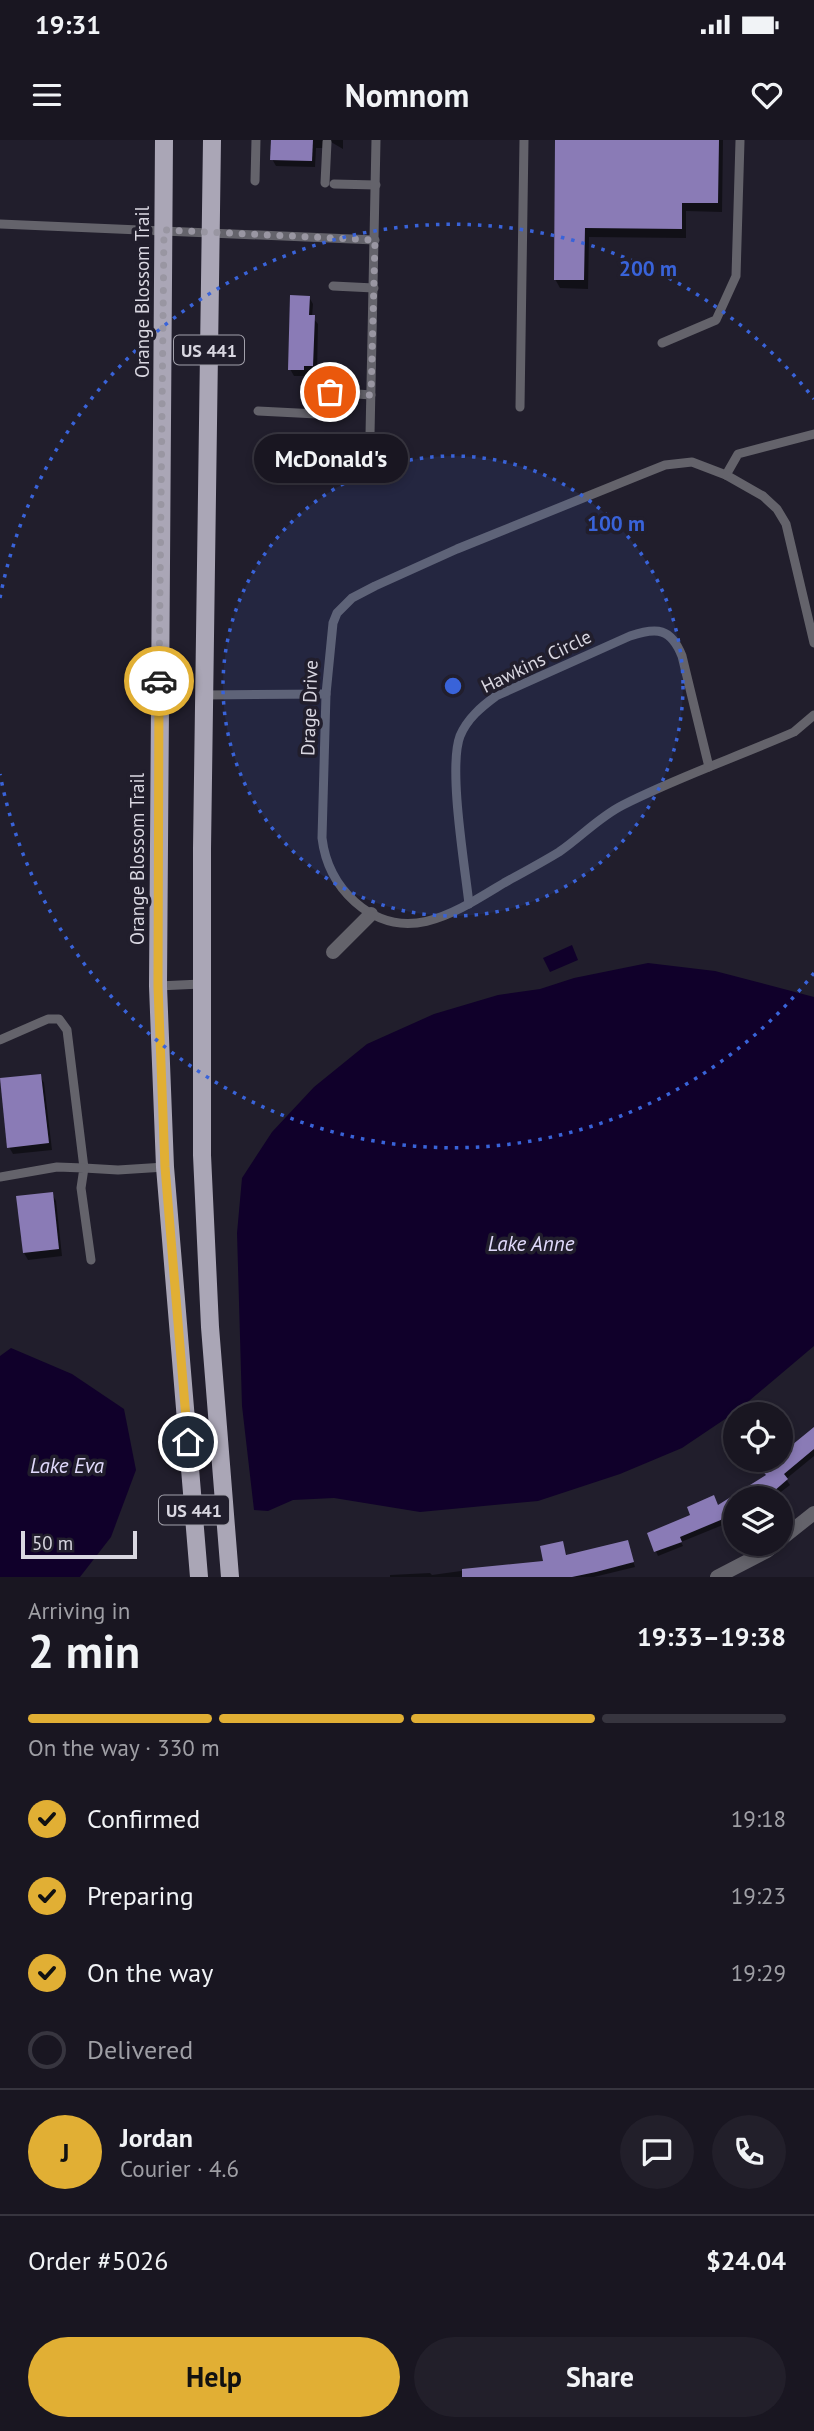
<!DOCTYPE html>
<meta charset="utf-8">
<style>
:root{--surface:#191621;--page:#221f2a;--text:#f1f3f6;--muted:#9f9fa5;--line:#37353f;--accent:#e1af34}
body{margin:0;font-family:"PT Sans",sans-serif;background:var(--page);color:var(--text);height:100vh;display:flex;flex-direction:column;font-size:26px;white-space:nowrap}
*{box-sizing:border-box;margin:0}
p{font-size:23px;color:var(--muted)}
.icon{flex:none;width:38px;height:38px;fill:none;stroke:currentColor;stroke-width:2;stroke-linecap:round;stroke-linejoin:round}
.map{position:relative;height:1437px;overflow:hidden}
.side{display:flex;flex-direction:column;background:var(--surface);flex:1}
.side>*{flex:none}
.fabs{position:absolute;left:723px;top:1262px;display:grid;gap:14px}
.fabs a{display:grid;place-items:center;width:70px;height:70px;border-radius:50%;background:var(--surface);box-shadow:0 4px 10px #0003,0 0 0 2px var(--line);font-size:35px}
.scale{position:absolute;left:21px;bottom:18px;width:116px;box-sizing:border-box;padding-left:7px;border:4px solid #d9d7e1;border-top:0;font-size:19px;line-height:24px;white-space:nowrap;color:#d9d7e1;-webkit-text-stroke:5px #211e2c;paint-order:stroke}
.pin{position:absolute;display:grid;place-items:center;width:60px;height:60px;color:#fff;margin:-30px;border:4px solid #fff;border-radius:50%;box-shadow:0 2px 7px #0007}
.courier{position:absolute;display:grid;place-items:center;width:70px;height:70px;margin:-35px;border:5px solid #e1af34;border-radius:50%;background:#fff;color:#222;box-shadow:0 2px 9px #0007}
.bubble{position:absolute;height:49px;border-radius:24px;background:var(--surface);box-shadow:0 4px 10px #0003,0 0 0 2px var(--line);font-size:23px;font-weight:700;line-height:49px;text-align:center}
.head em{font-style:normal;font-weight:700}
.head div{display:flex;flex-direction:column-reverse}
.head{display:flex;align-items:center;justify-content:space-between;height:119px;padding:0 28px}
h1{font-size:46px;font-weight:700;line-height:52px}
.bar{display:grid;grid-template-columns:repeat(4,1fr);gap:10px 7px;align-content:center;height:84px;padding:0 28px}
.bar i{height:9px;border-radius:5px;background:var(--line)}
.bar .current{background:var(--accent)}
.bar p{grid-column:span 4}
.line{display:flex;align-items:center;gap:18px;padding:0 28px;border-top:2px solid var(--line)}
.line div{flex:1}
.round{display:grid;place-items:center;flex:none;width:74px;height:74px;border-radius:37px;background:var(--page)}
ol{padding:0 28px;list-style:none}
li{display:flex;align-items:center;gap:21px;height:77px}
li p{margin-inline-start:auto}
li .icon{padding:7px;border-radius:50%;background:var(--accent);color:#111;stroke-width:4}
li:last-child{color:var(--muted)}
li i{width:38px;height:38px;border:4px solid var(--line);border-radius:50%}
.button{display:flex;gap:14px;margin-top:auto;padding:14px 28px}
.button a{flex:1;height:80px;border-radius:42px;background:var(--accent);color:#111;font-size:28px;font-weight:700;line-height:80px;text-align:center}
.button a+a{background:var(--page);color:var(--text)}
.status{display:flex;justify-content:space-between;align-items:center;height:49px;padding:0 35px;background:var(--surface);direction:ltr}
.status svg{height:19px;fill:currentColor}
header{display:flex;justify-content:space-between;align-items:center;height:91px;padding:0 28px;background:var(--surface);font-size:32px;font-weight:700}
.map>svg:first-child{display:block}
</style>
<div class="status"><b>19:31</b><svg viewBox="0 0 49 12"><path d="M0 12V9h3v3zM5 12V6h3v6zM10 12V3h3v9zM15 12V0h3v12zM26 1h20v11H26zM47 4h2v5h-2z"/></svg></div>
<header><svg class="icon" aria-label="menu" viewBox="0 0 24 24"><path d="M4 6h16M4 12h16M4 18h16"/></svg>Nomnom<svg class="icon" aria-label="heart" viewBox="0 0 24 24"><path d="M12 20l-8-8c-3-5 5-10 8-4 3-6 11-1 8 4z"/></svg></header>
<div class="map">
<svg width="814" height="1437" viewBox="0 0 814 1437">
<rect width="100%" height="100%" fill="#211e2c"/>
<!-- water -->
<g fill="#10002a">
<polygon points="572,805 578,820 550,832 543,818"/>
<polygon points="648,823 715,831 814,857 814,1206 737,1271 682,1308 620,1334 538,1361 420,1372 334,1358 293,1360 268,1371 254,1370 242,1266 237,1093 242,1038 272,992 314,947 367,904 434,874 498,855 540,849 574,838"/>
<polygon points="11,1208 72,1234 124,1269 136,1330 111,1397 80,1437 0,1437 0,1216"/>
</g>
<!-- shadow -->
<g fill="#0007">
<polygon points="273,0 343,0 343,9 331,2 324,8 316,8 315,27 276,26 272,19"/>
<polygon points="557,0 723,0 722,72 686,71 686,98 589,97 588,149 560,148 555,139"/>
<polygon points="309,157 313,164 312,177 318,184 317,233 307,232 307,236 294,236 290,229"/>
<polygon points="40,936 44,943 52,1010 13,1014 9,1007"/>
<polygon points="52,1054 56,1061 62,1116 28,1120 24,1113"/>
<polygon points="814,1289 814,1316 786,1339 790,1345 773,1358 735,1358 735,1380 681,1402 683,1406 658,1416 649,1394 718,1367 767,1336 759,1325 766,1320 780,1320"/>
<polygon points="627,1402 635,1427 594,1437 390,1437 390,1435 430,1433 432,1435 497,1426 545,1422 562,1403 567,1416"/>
</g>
<!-- building -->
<g fill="#8a7bb6">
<polygon points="271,0 313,0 312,21 270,20"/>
<polygon points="555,0 719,0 718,63 682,63 682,89 585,88 584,140 554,140"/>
<polygon points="290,155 310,156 309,175 315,175 313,226 304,226 304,230 288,230"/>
<polygon points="41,934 49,1003 7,1008 0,938"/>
<polygon points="53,1052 59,1109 23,1113 16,1056"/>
<polygon points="814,1287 814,1309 784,1334 788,1339 766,1358 735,1358 735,1374 680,1397 682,1402 654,1412 647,1393 690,1375 687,1367 714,1355 718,1365 766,1335 757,1325 763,1320 780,1320 780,1305 787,1300 792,1305"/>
<polygon points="628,1400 634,1422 596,1432 572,1437 462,1437 462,1429 543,1421 540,1406 563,1401 566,1415"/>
</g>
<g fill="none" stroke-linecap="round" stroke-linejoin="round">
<!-- lane -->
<g stroke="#64636b" stroke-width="9">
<polyline points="255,41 256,0"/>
<polyline points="325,43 327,2"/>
<polyline points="334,44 376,45"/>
<polyline points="0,84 375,100"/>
<polyline points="333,146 374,148"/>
<polyline points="662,203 716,180 736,136 740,1"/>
<polyline points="520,267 524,0"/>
<polyline points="258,271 317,274 330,252 371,255"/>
<polyline points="370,295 376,0"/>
<polyline points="726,335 738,314 814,294"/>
<path d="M 814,503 L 786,384 L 777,369 L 763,356 L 726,335 L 692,322 L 665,325 L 640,335 L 457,409 L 375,446 L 352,458 L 337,473 L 333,483 L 326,554 L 322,698 C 325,723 335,744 355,762 C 406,807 456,772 504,743 C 522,733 541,723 559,712 C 581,697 599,677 623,665 C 678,637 737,617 794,592 L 814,575"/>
<polyline points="205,555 326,554"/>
<path d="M 469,764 C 465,727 448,628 460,596 C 467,579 481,567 496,556 L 630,496 C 657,487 671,488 682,516 L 709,627"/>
<polyline points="158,846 201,844"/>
<polyline points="0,900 48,879 59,879 67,890 84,1028 118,1030 165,1027"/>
<polyline points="0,1037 57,1027 84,1028 81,1048 91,1120"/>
</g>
<!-- street -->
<g stroke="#64636b" stroke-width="14">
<polyline points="333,812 371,774"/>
<polyline points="780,1400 814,1373"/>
<polyline points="717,1437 767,1411 776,1404"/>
</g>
<!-- primary -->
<g stroke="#aaa6b6" stroke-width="18">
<polyline points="164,0 158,846 165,1027 199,1437"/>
<polyline points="212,0 202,709 202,1015 210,1187 230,1437"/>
</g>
</g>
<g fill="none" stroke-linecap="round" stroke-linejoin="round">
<!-- done -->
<polyline stroke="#9996a2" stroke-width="7" stroke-dasharray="0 12.6" points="159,541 164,90 375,100 371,255 330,252"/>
<!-- route -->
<polyline stroke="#e1af34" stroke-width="9" points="159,541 158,846 165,1027 188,1302"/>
</g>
<!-- distance rings -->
<circle cx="453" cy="546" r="230" fill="#3963d9" fill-opacity=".12"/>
<g fill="none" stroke="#3963d9" stroke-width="3.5" stroke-dasharray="3.5 7">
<circle cx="453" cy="546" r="230"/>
<path d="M814 833A461 461 0 0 1 0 634M0 458A461 461 0 0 1 814 259"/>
</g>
<g text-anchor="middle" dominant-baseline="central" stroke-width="7" stroke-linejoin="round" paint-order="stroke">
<!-- shield labels -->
<g fill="#211e2c" stroke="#a2a0ab" stroke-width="2">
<rect x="174" y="195.5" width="70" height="29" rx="5"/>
<rect x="159" y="1355.5" width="70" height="29" rx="5"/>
</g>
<g font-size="18" font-weight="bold" fill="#d9d7e1">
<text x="209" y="210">US 441</text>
<text x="194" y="1370">US 441</text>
</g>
<!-- street labels -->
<g font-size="19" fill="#d9d7e1" stroke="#211e2c">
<text transform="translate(142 152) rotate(-90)">Orange Blossom Trail</text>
<text transform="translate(536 521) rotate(-26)">Hawkins Circle</text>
<text transform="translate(309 568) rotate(-88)">Drage Drive</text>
<text transform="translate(137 719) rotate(-90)">Orange Blossom Trail</text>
</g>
<!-- water labels -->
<g font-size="21" font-style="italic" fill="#e1dafc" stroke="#211e2c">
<text x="531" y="1103">Lake Anne</text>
<text x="67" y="1325">Lake Eva</text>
</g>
</g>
<circle cx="453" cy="546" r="10" fill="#3963d9" stroke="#211e2c" stroke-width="3.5"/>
<g font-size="21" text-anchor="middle" font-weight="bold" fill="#3963d9" stroke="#211e2c" stroke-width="7" stroke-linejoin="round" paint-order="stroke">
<text x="648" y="136">200 m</text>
<text x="616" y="391">100 m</text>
</g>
</svg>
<div class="fabs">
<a><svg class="icon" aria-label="locate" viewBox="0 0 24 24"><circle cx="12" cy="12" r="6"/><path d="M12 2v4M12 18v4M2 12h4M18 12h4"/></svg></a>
<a><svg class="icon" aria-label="layers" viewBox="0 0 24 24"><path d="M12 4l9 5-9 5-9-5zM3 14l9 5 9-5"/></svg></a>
</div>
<div class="scale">50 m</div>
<div class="pin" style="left:330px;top:252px;background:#ea580c"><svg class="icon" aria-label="bag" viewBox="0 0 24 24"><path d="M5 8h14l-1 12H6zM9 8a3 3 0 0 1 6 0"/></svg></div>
<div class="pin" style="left:188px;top:1302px;background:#1f2937"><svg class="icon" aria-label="home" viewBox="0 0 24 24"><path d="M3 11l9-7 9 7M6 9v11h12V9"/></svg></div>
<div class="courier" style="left:159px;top:541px"><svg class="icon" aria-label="car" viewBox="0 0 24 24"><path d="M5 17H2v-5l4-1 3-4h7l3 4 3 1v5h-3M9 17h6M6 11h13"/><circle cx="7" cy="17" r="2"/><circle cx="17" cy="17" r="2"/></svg></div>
<div class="bubble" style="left:254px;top:294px;width:154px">McDonald's</div>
</div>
<section class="side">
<div class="head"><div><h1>2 min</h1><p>Arriving in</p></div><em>19:33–19:38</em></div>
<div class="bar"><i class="current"></i><i class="current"></i><i class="current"></i><i></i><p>On the way · 330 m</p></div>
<ol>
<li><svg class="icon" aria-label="check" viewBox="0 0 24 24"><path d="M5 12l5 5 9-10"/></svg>Confirmed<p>19:18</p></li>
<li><svg class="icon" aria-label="check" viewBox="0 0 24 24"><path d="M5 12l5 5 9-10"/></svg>Preparing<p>19:23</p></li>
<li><svg class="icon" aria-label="check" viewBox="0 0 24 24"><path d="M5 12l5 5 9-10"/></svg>On the way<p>19:29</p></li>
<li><i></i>Delivered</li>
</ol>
<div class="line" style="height:126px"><b class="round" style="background:var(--accent);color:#111">J</b><div><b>Jordan</b><p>Courier · 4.6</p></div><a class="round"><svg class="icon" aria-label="chat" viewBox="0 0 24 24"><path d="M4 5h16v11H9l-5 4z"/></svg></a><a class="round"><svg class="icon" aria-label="phone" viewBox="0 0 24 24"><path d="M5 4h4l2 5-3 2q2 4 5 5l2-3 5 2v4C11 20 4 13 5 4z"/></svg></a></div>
<div class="line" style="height:91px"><div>Order #5026</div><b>$24.04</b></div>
<div class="button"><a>Help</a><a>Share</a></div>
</section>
